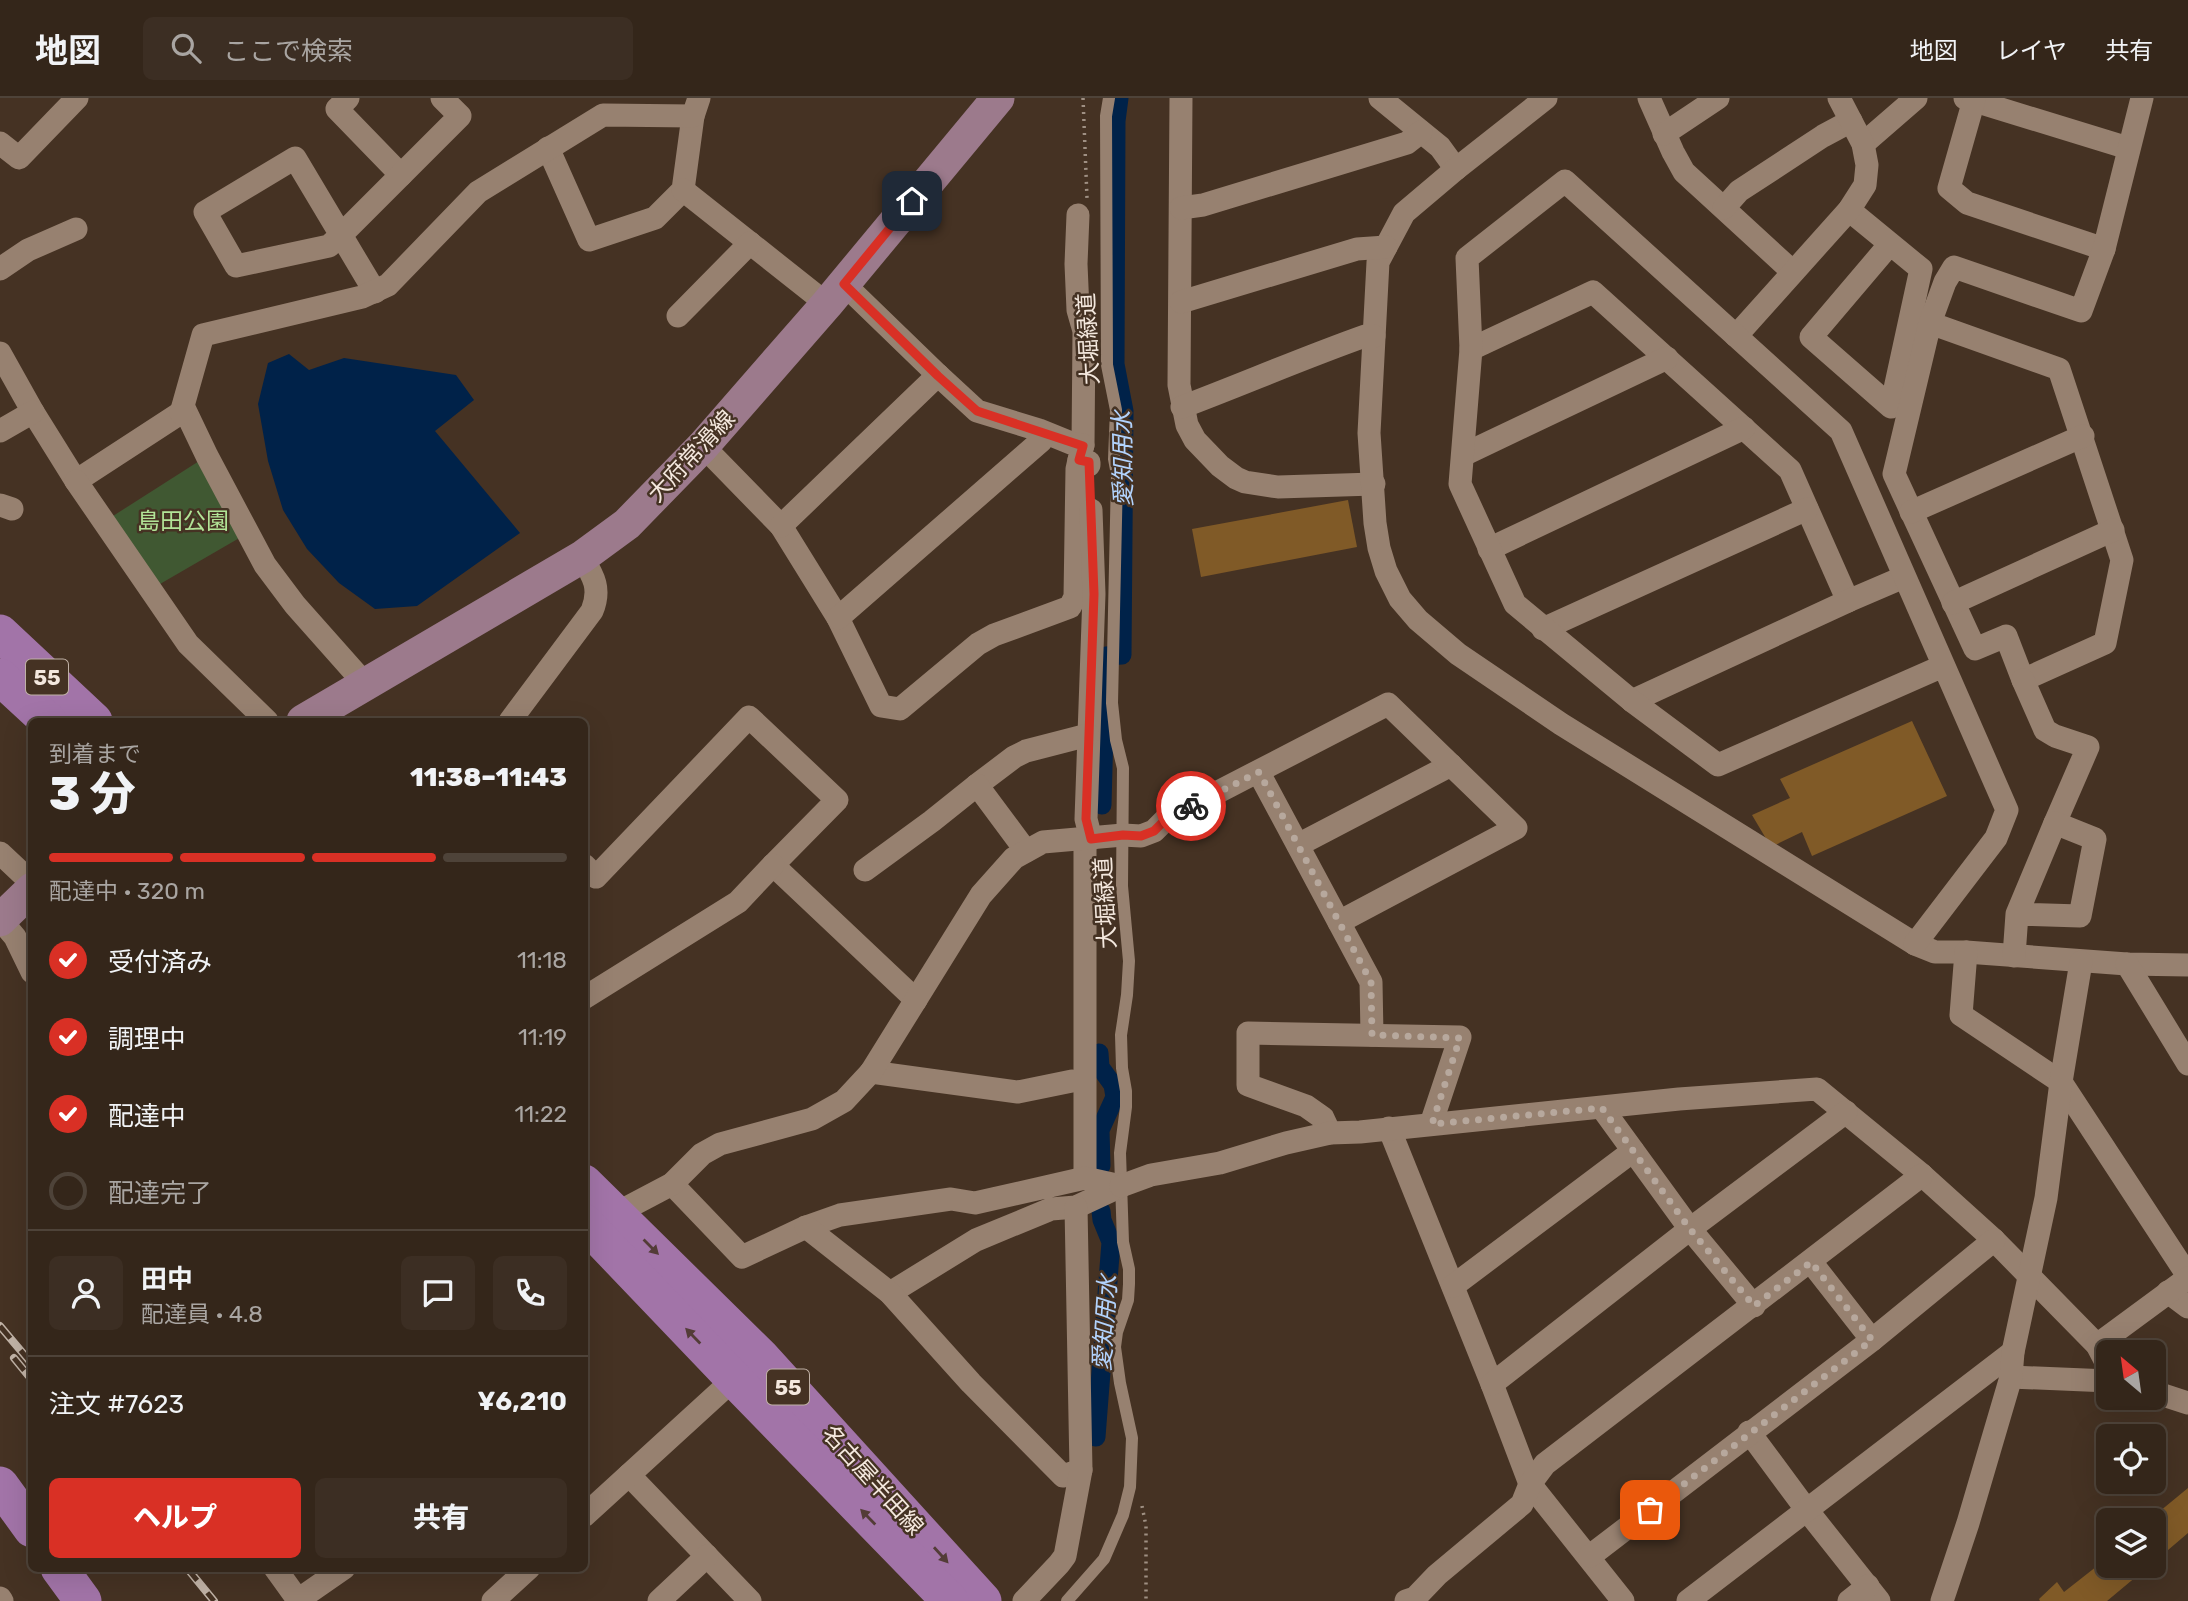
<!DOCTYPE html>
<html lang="ja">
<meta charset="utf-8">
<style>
:root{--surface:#34261a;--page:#3c2e23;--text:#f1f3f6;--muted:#a9a5a2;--line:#4e4339;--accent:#d93025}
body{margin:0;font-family:Rubik,"Noto Sans JP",sans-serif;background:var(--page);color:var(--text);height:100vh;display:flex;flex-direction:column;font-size:26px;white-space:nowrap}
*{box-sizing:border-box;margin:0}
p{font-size:23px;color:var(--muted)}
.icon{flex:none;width:38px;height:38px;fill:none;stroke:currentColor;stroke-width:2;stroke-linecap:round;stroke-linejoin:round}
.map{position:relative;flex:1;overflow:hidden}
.sheet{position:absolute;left:28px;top:620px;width:560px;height:854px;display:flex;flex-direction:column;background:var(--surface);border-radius:10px;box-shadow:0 7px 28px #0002,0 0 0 2px var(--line)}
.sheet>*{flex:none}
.needle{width:46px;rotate:331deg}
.tools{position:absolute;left:2096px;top:1242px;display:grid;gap:14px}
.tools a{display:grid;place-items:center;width:70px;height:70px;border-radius:10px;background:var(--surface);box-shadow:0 7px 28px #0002,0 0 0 2px var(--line);font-size:35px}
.pin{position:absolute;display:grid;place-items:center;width:60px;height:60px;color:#fff;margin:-30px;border-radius:14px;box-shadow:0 4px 10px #0006}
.courier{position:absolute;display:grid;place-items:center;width:70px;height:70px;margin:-35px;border:5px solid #d93025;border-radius:50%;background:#fff;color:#222;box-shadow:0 2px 9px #0007}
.summary em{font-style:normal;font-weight:800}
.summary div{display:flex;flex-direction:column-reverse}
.summary{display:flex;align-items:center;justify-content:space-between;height:119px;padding:0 21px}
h1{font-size:46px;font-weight:800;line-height:52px}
.bar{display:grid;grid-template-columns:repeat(4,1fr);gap:10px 7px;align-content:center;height:84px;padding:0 21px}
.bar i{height:9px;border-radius:5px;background:var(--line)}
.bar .on{background:var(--accent)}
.bar p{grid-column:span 4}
.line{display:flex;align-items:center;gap:18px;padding:0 21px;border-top:2px solid var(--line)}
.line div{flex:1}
.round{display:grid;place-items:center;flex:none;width:74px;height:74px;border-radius:10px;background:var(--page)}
ol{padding:0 21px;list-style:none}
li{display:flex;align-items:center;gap:21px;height:77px}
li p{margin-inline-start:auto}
li .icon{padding:7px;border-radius:50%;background:var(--accent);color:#fff;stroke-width:4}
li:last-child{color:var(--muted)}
li i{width:38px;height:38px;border:4px solid var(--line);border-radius:50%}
.action{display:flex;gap:14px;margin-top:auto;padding:14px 21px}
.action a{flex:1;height:80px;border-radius:10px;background:var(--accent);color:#fff;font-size:28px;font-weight:800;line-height:80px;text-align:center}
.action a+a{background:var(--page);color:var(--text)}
header{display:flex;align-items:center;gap:42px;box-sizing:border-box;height:98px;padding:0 35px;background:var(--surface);border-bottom:2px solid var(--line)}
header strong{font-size:33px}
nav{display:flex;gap:38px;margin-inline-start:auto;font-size:24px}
.search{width:490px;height:63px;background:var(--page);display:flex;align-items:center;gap:18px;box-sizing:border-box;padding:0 24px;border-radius:10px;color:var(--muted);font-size:26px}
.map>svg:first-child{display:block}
</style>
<header>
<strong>地図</strong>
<div class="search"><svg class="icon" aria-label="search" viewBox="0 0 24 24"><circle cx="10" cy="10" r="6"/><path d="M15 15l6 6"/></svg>ここで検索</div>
<nav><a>地図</a><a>レイヤ</a><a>共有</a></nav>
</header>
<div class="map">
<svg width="2188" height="1503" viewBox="0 0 2188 1503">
<rect width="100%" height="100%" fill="#453223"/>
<!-- green -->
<polygon fill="#405832" points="207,358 248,435 160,486 113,418"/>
<!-- water -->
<polygon fill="#002249" points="289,256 309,272 344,260 456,277 474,302 435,333 520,435 417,508 375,511 339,485 307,451 283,412 268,363 258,306 268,265"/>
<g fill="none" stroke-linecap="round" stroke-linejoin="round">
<!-- canal -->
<g stroke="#002249" stroke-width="19">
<polyline points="1102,707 1106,558 1122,557 1124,313 1115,266 1116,23 1119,0"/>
<polyline points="1099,955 1100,969 1113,987 1115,999 1100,1032 1101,1068"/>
<polyline points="1096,1339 1111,1144 1102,1122 1101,1113"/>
</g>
</g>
<!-- building -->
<g fill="#805a27">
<polygon points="1348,402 1357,449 1201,479 1192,431"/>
<polygon points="1912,623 1947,698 1812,758 1802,734 1771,749 1752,717 1790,700 1780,681"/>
<polygon points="2188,1390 2188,1435 2154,1464 2154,1423 2131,1423 2146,1409 2154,1418"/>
<polygon points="2109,1443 2109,1468 2149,1468 2107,1503 2040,1503 2039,1501 2057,1484 2064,1494 2106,1461 2099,1452"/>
</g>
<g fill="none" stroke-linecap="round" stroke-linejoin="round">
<!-- path -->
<g stroke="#9f9083" stroke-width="3.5" stroke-dasharray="2 5" stroke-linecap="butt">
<polyline points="1083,0 1087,100"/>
<polyline points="1142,1408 1146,1428 1146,1503"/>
</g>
<!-- lane -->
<polyline stroke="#978170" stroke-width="12" points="1067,1503 1104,1461 1123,1417 1130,1389 1132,1340 1120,1285 1115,1249 1117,1234 1128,1202 1129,1186 1129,1171 1123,1144 1120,1055 1126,1009 1126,993 1122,970 1121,937 1127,897 1129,863 1122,788 1123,670 1116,642 1112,605 1117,377 1114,361 1116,312 1107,267 1106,18 1109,0"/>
<!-- street -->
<g stroke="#978170" stroke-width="23">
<polyline points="348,0 337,11 401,77"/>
<polyline points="1181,0 1179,287 1187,327 1195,342 1220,368 1236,380 1245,384 1278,389 1374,386"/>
<polyline points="1380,0 1440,49 1456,71"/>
<polyline points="1546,0 1456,71 1404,115 1378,164 1369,335 1375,425 1379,450 1386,473 1400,501 1418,522 1458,556 1561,626 1915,846 1935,854 1966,854 2127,866 2188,867"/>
<polyline points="1649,0 1673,54 1684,74 1793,174"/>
<polyline points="1965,0 2128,50"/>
<polyline points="1974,2 1949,90 1967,105 2104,151"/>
<polyline points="1664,36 1718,0"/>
<polyline points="0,45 19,60 77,0"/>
<polyline points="1863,46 1916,0"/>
<polyline points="548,50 589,142 655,120 683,92 693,18"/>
<polyline points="683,92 827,206"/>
<polyline points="1181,110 1203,107 1407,45 1421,34"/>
<polyline points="1724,110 1739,93 1823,38 1851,23"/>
<polyline points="1849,112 1921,171 1891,309 1811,239 1890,146"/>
<polyline points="1078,117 1076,166 1078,212 1084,233 1083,347 1079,362 1089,364 1089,367"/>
<polyline points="0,171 28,152 76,131"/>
<polyline points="844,186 938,277 977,313 1039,332 1071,345 1083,347"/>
<polyline points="375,194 295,60 205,114 236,168 329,148 341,137 460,18 442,0"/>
<polyline points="1181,204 1357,151 1386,149"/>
<polyline points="678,218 750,145"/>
<polyline points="1930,225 2059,271 2122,462 2105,545 2023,582 2006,538 1975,551 1894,376 1930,225 1945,184 1954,169 2081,213 2104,151 2142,0"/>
<polyline points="1736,238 1849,112 1865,87 1867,67 1863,46 1839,0"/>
<polyline points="1471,251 1593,194 1790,372 1848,503"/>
<polyline points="0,255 33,314 76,383 185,312 207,358 265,467 295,507 366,587"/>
<path d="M 1182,309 C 1243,286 1303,260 1365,238 L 1374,238"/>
<polyline points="181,315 203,237 362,199 388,187 478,94 603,17 693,18 699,0"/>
<polyline points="0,333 33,314"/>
<polyline points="703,348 781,428 838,520 881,608 900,611 978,546 994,537 1070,509 1075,499 1077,371 1079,362"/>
<polyline points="1463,357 1667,260"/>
<polyline points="76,383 188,546 267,623"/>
<polyline points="0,407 12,411"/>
<polyline points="1091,412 1094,496 1086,721 1091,741"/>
<polyline points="1911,414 2083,338"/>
<polyline points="781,428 938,277"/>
<polyline points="1489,451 1744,330"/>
<polyline points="1953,505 2113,432"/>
<polyline points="838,520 1041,343 1044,335"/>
<polyline points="1543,531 1807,411"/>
<polyline points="2023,582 2045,632 2055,638 2088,649 2055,725"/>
<polyline points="1632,603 1848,503 1904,479"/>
<path d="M 510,623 L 592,513 C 601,491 594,479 582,459"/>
<polyline points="1259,675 1371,884 1372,937"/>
<polyline points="977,687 1014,659 1026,653 1088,637"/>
<polyline points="1298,747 1451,667"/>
<polyline points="0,755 32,785"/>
<polyline points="584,767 596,779 749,619 837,702 773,767 916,902"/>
<polyline points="865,772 932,723 977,687 1026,753"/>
<polyline points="0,821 15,839 32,874"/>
<polyline points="1915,846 1996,740 2007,712 1841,333 1565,83 1467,160 1471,251 1460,386 1515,506 1632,603 1718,667 1943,568"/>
<polyline points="1966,854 1961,917 2061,984 2188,1178"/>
<polyline points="2014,858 2017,816 2055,725 2095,741 2080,818 2017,816"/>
<polyline points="2127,866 2188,966"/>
<polyline points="584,900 738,804 773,767"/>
<polyline points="871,974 1018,994 1072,983"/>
<polyline points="1602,1010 1690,1131 1754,1208"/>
<polyline points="1389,1030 1492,1286 1530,1386 1623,1503"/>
<polyline points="1330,1035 1323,1020 1306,1008 1248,987 1248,935 1460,939 1431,1026"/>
<polyline points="1085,1080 1085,741"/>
<polyline points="672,1086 742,1159 806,1129 840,1117 951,1101 975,1105 1085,1080 1121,1088 1076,1109 1051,1111 976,1142 890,1195"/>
<polyline points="1121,1088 1151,1077 1220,1065 1286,1045 1330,1035 1360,1034 1679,1001 1817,991 1922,1077 1994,1142 2097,1247 2109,1270"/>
<polyline points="605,1115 617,1115 672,1086 702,1056 720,1046 812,1021 844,1003 871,974 981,797 1014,760 1043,744 1123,737 1141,738 1154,733 1166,721 1388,606 1516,730 1339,824"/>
<polyline points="806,1129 890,1195 971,1285 1063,1378 1081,1372"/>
<polyline points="1811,1164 1872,1242"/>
<polyline points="1453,1188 1633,1053"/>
<polyline points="2168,1194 2188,1209"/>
<polyline points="2097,1247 2188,1180"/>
<polyline points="2011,1279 2109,1283"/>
<polyline points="1492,1286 1690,1131 1846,1014"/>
<polyline points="2154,1294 2188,1305"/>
<polyline points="1749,1334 1806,1411 1879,1503"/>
<polyline points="629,1377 750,1503"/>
<polyline points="584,1418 734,1281"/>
<polyline points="1590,1458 1872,1242 1994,1142"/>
<polyline points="275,1470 298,1502 344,1470"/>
<polyline points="0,1500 2,1503"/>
<polyline points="493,1503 529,1470"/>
<polyline points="659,1503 707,1458"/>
<polyline points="1024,1503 1059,1466 1065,1458 1081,1372 1076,1109"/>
<polyline points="1406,1503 1415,1500 1437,1477 1522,1406 1530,1386 1545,1366 1922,1077"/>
<polyline points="1688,1503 2013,1254"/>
<polyline points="1849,1503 1868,1488"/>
<polyline points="1942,1503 1968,1425 2011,1279 2013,1254 2046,1100 2061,984 2081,864"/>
</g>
<!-- secondary -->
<g stroke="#9c7a8c" stroke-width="33">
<polyline points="303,623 582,459 627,426 703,348 827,206 998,0"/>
<polyline points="0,822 32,791"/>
</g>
<!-- primary -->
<g stroke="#a274a8" stroke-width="37">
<polyline points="0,535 94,623"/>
<polyline points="0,579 48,623"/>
<polyline points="584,1085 761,1259 983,1503"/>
<polyline points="584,1124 734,1281 950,1503"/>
<polyline points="0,1387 32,1431"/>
<polyline points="59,1470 83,1503"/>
</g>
<!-- rail casing -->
<g stroke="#c0b2a6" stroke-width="8">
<g id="rail">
<polyline points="0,1228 32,1266"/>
<polyline points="14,1260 32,1282"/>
<polyline points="187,1470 214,1503"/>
</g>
</g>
<!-- rail -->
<use href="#rail" stroke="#453223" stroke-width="5" stroke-dasharray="16" stroke-linecap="butt"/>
</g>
<!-- one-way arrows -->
<defs><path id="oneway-solid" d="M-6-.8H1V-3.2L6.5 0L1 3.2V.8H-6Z" transform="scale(1.75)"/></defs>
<g fill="#533c37">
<use href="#oneway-solid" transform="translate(651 1149) rotate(45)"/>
<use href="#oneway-solid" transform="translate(693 1238) rotate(-134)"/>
<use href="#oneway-solid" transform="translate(868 1419) rotate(-134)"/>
<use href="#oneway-solid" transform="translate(941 1457) rotate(48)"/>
</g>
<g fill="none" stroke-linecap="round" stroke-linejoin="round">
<!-- done -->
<polyline stroke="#b7a89d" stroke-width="7" stroke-dasharray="0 12.6" points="1191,708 1259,674 1371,884 1372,937 1460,940 1432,1026 1602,1010 1690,1131 1754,1208 1811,1164 1872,1242 1650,1412"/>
<!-- route -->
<polyline stroke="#d93025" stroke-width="9" points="912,103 844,186 938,278 977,313 1083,348 1079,362 1089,364 1094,496 1086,721 1091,741 1123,737 1141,738 1154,733 1166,721 1191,708"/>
</g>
<g text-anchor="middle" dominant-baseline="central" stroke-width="5" stroke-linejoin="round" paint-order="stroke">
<!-- shield labels -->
<g fill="#453223" stroke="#c0b1a6" stroke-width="2">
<rect x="26" y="561.5" width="42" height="35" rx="5"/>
<rect x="767" y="1271.5" width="42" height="35" rx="5"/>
</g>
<g font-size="21" font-weight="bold" fill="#f4e8de">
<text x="47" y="579">55</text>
<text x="788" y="1289">55</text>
</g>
<!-- street labels -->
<g font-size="23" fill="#f4e8de" stroke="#453223">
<text transform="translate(1088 241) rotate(-93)">大堀緑道</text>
<text transform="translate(691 358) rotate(-47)">大府常滑線</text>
<text transform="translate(1105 805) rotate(-93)">大堀緑道</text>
<text transform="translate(873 1382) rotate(48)">名古屋半田線</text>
</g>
<!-- park labels -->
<g font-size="23" fill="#b2e497" stroke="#453223">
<text x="183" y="423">島田公園</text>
</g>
<!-- water labels -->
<g font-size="24" font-style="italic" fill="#b2d3fd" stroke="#453223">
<text transform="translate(1123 361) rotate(-91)">愛知用水</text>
<text transform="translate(1105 1225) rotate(-86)">愛知用水</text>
</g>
</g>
</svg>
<div class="tools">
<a><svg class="needle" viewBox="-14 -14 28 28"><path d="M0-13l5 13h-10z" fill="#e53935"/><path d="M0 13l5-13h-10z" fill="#a9a5a2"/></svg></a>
<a><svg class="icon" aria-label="locate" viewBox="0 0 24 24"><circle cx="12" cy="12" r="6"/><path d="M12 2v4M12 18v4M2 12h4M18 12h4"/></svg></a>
<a><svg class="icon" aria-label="layers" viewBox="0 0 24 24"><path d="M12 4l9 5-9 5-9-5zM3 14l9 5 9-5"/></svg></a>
</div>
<div class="pin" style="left:1650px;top:1412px;background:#ea580c"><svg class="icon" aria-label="bag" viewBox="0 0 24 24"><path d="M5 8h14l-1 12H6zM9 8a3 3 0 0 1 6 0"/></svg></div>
<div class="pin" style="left:912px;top:103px;background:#1f2937"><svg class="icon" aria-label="home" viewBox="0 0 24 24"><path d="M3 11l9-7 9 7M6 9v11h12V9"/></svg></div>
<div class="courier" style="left:1191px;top:708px"><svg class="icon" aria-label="bike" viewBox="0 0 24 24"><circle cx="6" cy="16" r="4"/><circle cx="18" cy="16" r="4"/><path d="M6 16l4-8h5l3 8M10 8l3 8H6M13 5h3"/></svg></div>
<section class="sheet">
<div class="summary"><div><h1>3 分</h1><p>到着まで</p></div><em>11:38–11:43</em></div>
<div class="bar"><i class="on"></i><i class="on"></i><i class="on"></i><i></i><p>配達中 · 320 m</p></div>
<ol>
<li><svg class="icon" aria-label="check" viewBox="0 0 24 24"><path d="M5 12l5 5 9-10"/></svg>受付済み<p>11:18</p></li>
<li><svg class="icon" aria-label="check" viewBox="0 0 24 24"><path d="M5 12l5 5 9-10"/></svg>調理中<p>11:19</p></li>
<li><svg class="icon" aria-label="check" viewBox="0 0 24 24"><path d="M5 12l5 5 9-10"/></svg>配達中<p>11:22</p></li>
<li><i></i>配達完了</li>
</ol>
<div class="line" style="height:126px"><a class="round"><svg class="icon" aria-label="person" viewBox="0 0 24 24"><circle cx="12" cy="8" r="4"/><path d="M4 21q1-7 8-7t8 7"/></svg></a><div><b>田中</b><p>配達員 · 4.8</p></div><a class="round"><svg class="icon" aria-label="chat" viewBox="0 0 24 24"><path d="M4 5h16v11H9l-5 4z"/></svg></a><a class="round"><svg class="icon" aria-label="phone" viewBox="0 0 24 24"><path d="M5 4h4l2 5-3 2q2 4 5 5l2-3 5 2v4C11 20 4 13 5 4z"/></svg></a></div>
<div class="line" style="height:91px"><div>注文 #7623</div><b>¥6,210</b></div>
<div class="action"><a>ヘルプ</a><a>共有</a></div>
</section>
</div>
